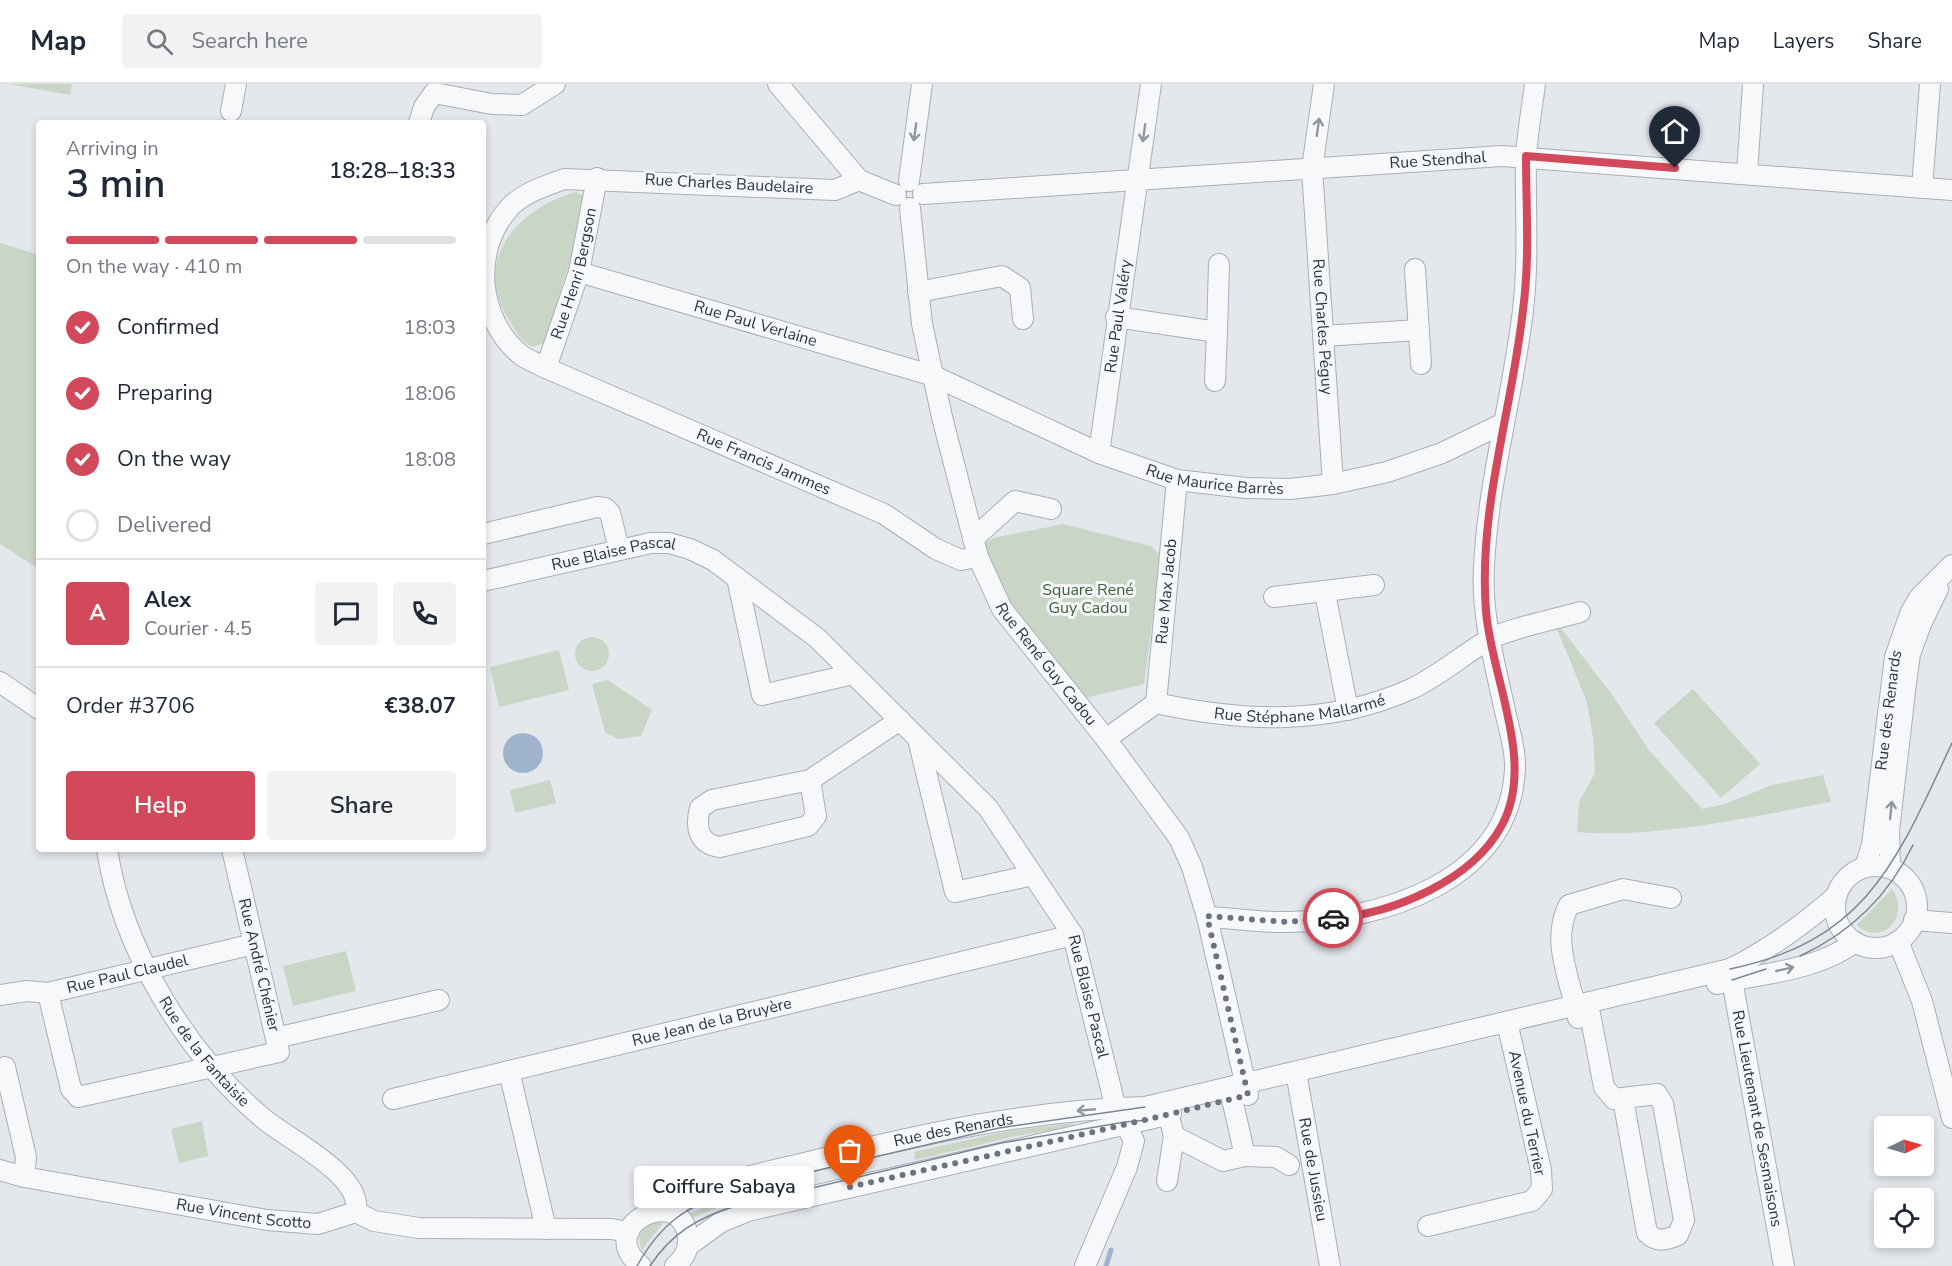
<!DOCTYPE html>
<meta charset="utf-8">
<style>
:root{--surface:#fff;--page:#f2f2f3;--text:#1f2937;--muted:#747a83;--line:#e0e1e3;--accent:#d1495b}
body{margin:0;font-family:"Nunito Sans",sans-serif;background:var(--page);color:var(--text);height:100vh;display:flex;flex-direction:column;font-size:22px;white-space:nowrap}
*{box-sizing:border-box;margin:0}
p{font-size:20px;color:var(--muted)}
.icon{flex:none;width:33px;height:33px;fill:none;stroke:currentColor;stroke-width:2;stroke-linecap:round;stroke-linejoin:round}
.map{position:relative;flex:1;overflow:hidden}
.sheet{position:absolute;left:36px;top:36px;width:450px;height:732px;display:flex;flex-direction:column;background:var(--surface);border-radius:6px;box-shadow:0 3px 9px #0003}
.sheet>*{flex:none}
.needle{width:39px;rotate:85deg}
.fabs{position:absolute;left:1874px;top:1032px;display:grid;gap:12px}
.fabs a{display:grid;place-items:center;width:60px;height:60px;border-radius:6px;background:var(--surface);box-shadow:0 3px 9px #0003;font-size:30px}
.pin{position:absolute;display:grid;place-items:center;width:51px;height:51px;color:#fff;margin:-62px -26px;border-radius:50% 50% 50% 0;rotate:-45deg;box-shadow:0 0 6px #0007}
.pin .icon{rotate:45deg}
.courier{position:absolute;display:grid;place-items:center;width:60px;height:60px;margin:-30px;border:4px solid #d1495b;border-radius:50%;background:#fff;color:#222;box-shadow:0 2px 8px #0007}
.bubble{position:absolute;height:42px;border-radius:6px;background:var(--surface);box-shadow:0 3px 9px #0003;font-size:20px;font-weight:600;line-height:42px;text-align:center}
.overview em{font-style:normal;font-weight:600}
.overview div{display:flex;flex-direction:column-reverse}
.overview{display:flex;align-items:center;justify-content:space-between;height:102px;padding:0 30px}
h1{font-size:39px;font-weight:600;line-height:45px}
.bar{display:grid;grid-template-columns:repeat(4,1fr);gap:9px 6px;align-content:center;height:72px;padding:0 30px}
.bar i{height:8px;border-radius:4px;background:var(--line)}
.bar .active{background:var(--accent)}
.bar p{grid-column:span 4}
.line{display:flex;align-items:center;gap:15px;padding:0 30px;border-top:2px solid var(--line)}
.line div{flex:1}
.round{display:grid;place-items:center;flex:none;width:63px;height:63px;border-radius:6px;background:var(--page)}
ol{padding:0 30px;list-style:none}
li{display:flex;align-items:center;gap:18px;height:66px}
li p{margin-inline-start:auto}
li .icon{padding:6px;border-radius:50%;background:var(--accent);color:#fff;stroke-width:4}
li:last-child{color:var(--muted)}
li i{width:33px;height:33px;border:3px solid var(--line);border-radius:50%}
.button{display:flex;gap:12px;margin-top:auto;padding:12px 30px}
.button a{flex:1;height:69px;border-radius:6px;background:var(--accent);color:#fff;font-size:24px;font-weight:600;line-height:69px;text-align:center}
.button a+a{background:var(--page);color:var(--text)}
header{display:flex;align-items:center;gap:36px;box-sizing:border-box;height:84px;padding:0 30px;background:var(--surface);border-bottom:2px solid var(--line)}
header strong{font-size:28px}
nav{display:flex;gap:33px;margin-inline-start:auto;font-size:21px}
.search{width:420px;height:54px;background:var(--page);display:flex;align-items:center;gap:15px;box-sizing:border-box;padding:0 21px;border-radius:6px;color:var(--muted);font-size:22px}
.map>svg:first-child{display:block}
</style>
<header>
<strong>Map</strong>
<div class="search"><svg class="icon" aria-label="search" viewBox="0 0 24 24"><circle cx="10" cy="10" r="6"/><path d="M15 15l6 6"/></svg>Search here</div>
<nav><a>Map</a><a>Layers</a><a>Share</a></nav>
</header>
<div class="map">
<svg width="1952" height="1182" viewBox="0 0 1952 1182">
<rect width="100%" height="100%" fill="#e4e7ec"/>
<!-- green -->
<g fill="#c9d6c5">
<polygon points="9,0 72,0 70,11"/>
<path d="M 576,108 L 584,112 L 574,165 L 544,259 L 533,263 C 522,259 515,246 509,236 C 470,176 519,124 576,108 Z"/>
<polygon points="0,159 39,171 39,485 0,460"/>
<polygon points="1063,440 1151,462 1161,472 1144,600 1085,614 994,508 982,462 993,454"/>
<path d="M 1560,543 L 1613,612 L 1649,666 L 1702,725 L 1725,720 L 1772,701 L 1823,691 L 1831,718 C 1754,732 1655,755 1577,748 L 1579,718 L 1595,689 L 1593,654 L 1587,618 L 1557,545 Z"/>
<circle cx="592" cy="570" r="17"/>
<polygon points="559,566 569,606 499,623 490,583"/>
<polygon points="608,596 652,626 641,652 618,655 605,648 592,600"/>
<polygon points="1693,605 1760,680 1721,714 1654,639"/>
<polygon points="550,696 556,719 515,729 510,706"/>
<path d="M 1892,805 C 1911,832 1882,864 1857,841 Z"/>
<polygon points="346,867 356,907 293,922 283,882"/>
<polygon points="202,1037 208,1072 179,1079 171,1045"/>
<polygon points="1073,1039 1074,1043 1016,1052 915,1076 914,1068 1003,1048"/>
<polygon points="725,1113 726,1120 690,1135 687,1131"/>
<path d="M 657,1138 L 663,1139 L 642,1166 C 635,1151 643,1142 657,1138 Z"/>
</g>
<!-- water -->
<circle fill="#9fb4cc" cx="523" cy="669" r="20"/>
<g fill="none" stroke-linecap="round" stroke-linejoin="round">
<!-- stream -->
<polyline stroke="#9fb4cc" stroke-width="5" points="1106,1182 1111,1166"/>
<!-- minor casing -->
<g stroke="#a9aeb7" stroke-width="22">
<g id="minor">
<polyline points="778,0 859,96 896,111"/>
<path id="s1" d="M 1324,0 L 1312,85 L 1333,400"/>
<polyline points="231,27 236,0"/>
<polyline points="419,39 424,23 434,9 492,20 522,21 555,0"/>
<polyline points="1747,90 1753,0"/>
<path id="s2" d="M 859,96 L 835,106 L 564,95 C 546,102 525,108 511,122 C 471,164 477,235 521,271 C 528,276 538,280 546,284 L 884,430 L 936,465 L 961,476 L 978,473"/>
<polyline points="909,97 922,0"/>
<polyline points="1922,104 1930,0"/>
<path id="s3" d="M 923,110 L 1502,72 L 1952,106"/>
<path id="s4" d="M 910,124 L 922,240 L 942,333 L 978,473 L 1002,525 L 1106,655 L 1179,754 L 1192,783 L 1207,833 L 1248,1011"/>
<polyline points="1415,185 1421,280"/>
<path id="s5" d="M 579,188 L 934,292 L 1099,369 L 1177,396 L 1246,404 L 1290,405 L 1333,400 L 1387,388 L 1442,369 L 1504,339"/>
<polyline points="918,208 1002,192 1020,204 1023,235"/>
<polyline points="1116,233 1217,248 1219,180"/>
<polyline points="1323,252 1419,246"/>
<path id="s6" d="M 546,284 L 579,188 L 597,94"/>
<polyline points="1215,297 1217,248"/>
<path id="s7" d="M 1099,369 L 1151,0"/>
<polyline points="483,450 597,423 605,424 610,429 619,465"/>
<polyline points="973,455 1015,417 1051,425"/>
<polyline points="737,494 762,611 853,590"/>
<path id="s8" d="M 483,497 L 651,459 L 669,459 L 690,465 L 713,476 L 817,554 L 988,724 L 1073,851 L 1114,1017 L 1134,1057 L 1127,1083 L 1085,1182"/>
<polyline points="1325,509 1348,626"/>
<polyline points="1274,513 1374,501"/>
<polyline points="0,598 39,625"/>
<path id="s9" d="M 1156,619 L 1177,396"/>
<polyline points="918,655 955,808 1033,791"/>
<path id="s10" d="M 1106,655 L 1156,619 C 1242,638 1329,642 1411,605 C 1439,592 1461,572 1488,556 C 1506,545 1557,535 1580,528"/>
<path d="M 810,696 L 816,732 L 808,742 L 720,763 C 698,760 695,743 700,724 L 712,716 L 810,696 L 900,636"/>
<path id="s11" d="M 107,765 C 122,865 187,971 264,1035 C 289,1056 363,1091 356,1128"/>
<circle cx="1876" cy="823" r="41"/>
<path id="s12" d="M 1865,783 L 1872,761 L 1895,573 L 1910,530 L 1919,514 L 1952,481"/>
<polyline points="1890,784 1889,747 1906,599 1910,570 1921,540 1938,505"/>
<path d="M 1207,833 C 1234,834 1261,839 1288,838 C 1381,836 1510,798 1515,685 C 1516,666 1509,645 1505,627 C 1495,580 1481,531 1484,483 C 1488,396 1513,313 1523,226 C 1529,176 1525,126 1526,75 C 1527,50 1532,25 1535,0"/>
<polyline points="1914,836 1952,839"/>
<polyline points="1898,857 1922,917 1952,1034"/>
<path id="s13" d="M 1730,885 L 1784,1182"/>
<path d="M 1717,900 C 1762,889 1817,887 1855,858"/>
<polyline points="48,909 71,1005 78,1013 279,968 232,765"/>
<path id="s14" d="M 0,911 L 27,907 L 48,909 L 254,860"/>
<path d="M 1590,930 L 1604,1003 L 1614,1015 L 1657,1010 L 1663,1020 L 1684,1136 L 1678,1151 C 1666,1156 1657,1159 1647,1149 L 1623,1015"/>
<path d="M 1578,934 C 1571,897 1550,857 1569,821 L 1623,805 L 1671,814"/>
<polyline points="276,954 439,916"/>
<polyline points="5,983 26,1073 24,1093"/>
<polyline points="509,987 546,1145"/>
<path id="s15" d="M 1296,988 L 1330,1182"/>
<path id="s16" d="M 393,1015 L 1073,851"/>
<polyline points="1174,1052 1223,1077 1245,1072 1232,1015"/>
<polyline points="1245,1072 1276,1073 1289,1081"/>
<path id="s17" d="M 0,1086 L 24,1093 L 267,1136 L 318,1140 L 356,1128 L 374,1137 L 419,1144 L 611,1145 L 629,1148"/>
<polyline points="1167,1097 1174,1052 1171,1040"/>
<path id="s18" d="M 664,1127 C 711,1097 756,1091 809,1078 C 921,1050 1029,1026 1145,1023 L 1730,885 C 1770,865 1803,841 1836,812"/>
<polyline points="1428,1142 1532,1117 1542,1105 1541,1086 1507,938"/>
<polyline points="688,1162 721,1138 748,1127 1171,1030"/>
<path d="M 641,1182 C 592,1143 682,1097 688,1154 C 689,1165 684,1175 675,1182"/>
</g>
</g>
<!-- minor -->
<use href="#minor" stroke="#f7f8fa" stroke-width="20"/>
<!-- tram -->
<g stroke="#7d8696" stroke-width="1.5">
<path d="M 1800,872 C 1850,849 1889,811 1913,761"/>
<path d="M 1730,885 C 1868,857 1898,774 1952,659"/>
<polyline points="1732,896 1766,885"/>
<path d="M 637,1182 C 662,1137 687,1123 733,1106 L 999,1044 L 1145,1023"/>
<path d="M 650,1182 C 671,1150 697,1134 733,1123 L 1001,1059 L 1125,1038 L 1148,1036"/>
</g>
</g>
<!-- one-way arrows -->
<defs><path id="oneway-shaft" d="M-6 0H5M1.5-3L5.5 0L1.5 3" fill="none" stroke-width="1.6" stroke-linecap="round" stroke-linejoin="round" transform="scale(1.5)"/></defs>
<g stroke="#9196a0">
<use href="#oneway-shaft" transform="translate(1318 43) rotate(-82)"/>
<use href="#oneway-shaft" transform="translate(915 48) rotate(98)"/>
<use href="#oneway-shaft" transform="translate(1144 49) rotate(98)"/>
<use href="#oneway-shaft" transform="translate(1891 726) rotate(-84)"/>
<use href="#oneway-shaft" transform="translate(1785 885) rotate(-13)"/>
<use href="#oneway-shaft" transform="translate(1086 1026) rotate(175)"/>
</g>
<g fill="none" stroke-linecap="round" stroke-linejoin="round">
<!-- done -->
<path stroke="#6c737f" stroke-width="6" stroke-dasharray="0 10.8" d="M 850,1103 C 982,1073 1115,1044 1248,1011 L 1207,832 L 1286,838 L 1333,834"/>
<!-- route -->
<path stroke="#d1495b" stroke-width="8" d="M 1333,834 C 1393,830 1473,796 1502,741 C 1536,678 1491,593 1486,527 C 1478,425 1512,327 1523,226 C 1530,175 1526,123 1526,72 L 1675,84"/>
</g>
<g text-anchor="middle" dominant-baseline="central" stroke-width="6" stroke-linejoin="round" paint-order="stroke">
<!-- street labels -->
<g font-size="16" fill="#2b3445" stroke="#f4f6f9">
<text stroke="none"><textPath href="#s3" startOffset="516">Rue Stendhal</textPath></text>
<text transform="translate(729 100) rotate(3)">Rue Charles Baudelaire</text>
<text stroke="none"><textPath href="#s6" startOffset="99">Rue Henri Bergson</textPath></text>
<text stroke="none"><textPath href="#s7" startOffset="138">Rue Paul Valéry</textPath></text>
<text stroke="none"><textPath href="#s5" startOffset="184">Rue Paul Verlaine</textPath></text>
<text stroke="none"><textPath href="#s1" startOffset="244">Rue Charles Péguy</textPath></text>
<text stroke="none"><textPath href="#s2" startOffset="789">Rue Francis Jammes</textPath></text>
<text stroke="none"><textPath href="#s5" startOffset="672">Rue Maurice Barrès</textPath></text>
<text stroke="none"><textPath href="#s8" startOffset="134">Rue Blaise Pascal</textPath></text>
<text stroke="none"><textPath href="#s9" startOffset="112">Rue Max Jacob</textPath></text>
<text stroke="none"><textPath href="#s4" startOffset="484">Rue René Guy Cadou</textPath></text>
<text stroke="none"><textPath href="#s10" startOffset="207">Rue Stéphane Mallarmé</textPath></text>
<text stroke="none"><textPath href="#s12" startOffset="159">Rue des Renards</textPath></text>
<text transform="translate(259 881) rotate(77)">Rue André Chénier</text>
<text stroke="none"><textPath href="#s14" startOffset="130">Rue Paul Claudel</textPath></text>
<text stroke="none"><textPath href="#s8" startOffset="825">Rue Blaise Pascal</textPath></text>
<text stroke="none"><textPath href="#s16" startOffset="328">Rue Jean de la Bruyère</textPath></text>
<text stroke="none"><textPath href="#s11" startOffset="228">Rue de la Fantaisie</textPath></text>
<text transform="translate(1527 1029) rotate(78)">Avenue du Terrier</text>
<text stroke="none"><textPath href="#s13" startOffset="152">Rue Lieutenant de Sesmaisons</textPath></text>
<text stroke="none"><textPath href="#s18" startOffset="302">Rue des Renards</textPath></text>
<text stroke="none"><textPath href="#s15" startOffset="99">Rue de Jussieu</textPath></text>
<text stroke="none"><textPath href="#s17" startOffset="248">Rue Vincent Scotto</textPath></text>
</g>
<!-- park labels -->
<g font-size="16" fill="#3f6138" stroke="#f4f6f9">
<text x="1088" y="506">Square René<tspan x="1088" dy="18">Guy Cadou</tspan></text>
</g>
</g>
</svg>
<div class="fabs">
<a><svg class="needle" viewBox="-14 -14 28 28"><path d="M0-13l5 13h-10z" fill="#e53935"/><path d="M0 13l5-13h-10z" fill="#747a83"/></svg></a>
<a><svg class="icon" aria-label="locate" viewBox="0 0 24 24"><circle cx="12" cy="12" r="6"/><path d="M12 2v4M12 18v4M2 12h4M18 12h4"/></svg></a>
</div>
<div class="pin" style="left:850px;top:1103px;background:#ea580c"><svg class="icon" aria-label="bag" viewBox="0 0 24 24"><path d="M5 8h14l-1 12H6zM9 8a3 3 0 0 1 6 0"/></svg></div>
<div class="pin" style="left:1675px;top:84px;background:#1f2937"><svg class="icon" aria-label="home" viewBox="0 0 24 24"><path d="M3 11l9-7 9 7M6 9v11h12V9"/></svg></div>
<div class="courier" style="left:1333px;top:834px"><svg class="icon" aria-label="car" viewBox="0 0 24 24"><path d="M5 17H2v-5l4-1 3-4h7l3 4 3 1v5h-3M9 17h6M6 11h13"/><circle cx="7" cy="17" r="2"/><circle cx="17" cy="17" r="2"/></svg></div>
<div class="bubble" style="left:634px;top:1082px;width:180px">Coiffure Sabaya</div>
<section class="sheet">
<div class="overview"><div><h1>3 min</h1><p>Arriving in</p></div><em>18:28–18:33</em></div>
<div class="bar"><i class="active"></i><i class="active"></i><i class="active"></i><i></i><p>On the way · 410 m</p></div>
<ol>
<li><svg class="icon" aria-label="check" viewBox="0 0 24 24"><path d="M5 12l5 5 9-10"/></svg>Confirmed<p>18:03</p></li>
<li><svg class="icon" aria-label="check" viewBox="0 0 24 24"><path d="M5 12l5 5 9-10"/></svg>Preparing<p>18:06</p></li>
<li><svg class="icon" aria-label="check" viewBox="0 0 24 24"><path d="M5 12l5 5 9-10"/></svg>On the way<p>18:08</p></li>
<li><i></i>Delivered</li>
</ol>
<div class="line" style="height:108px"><b class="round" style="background:var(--accent);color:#fff">A</b><div><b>Alex</b><p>Courier · 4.5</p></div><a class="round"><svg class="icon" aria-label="chat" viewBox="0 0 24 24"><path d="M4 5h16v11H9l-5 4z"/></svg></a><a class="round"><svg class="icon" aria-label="phone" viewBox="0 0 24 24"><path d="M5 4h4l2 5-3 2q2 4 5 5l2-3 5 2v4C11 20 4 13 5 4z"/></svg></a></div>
<div class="line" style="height:78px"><div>Order #3706</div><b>€38.07</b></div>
<div class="button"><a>Help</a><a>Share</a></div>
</section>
</div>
